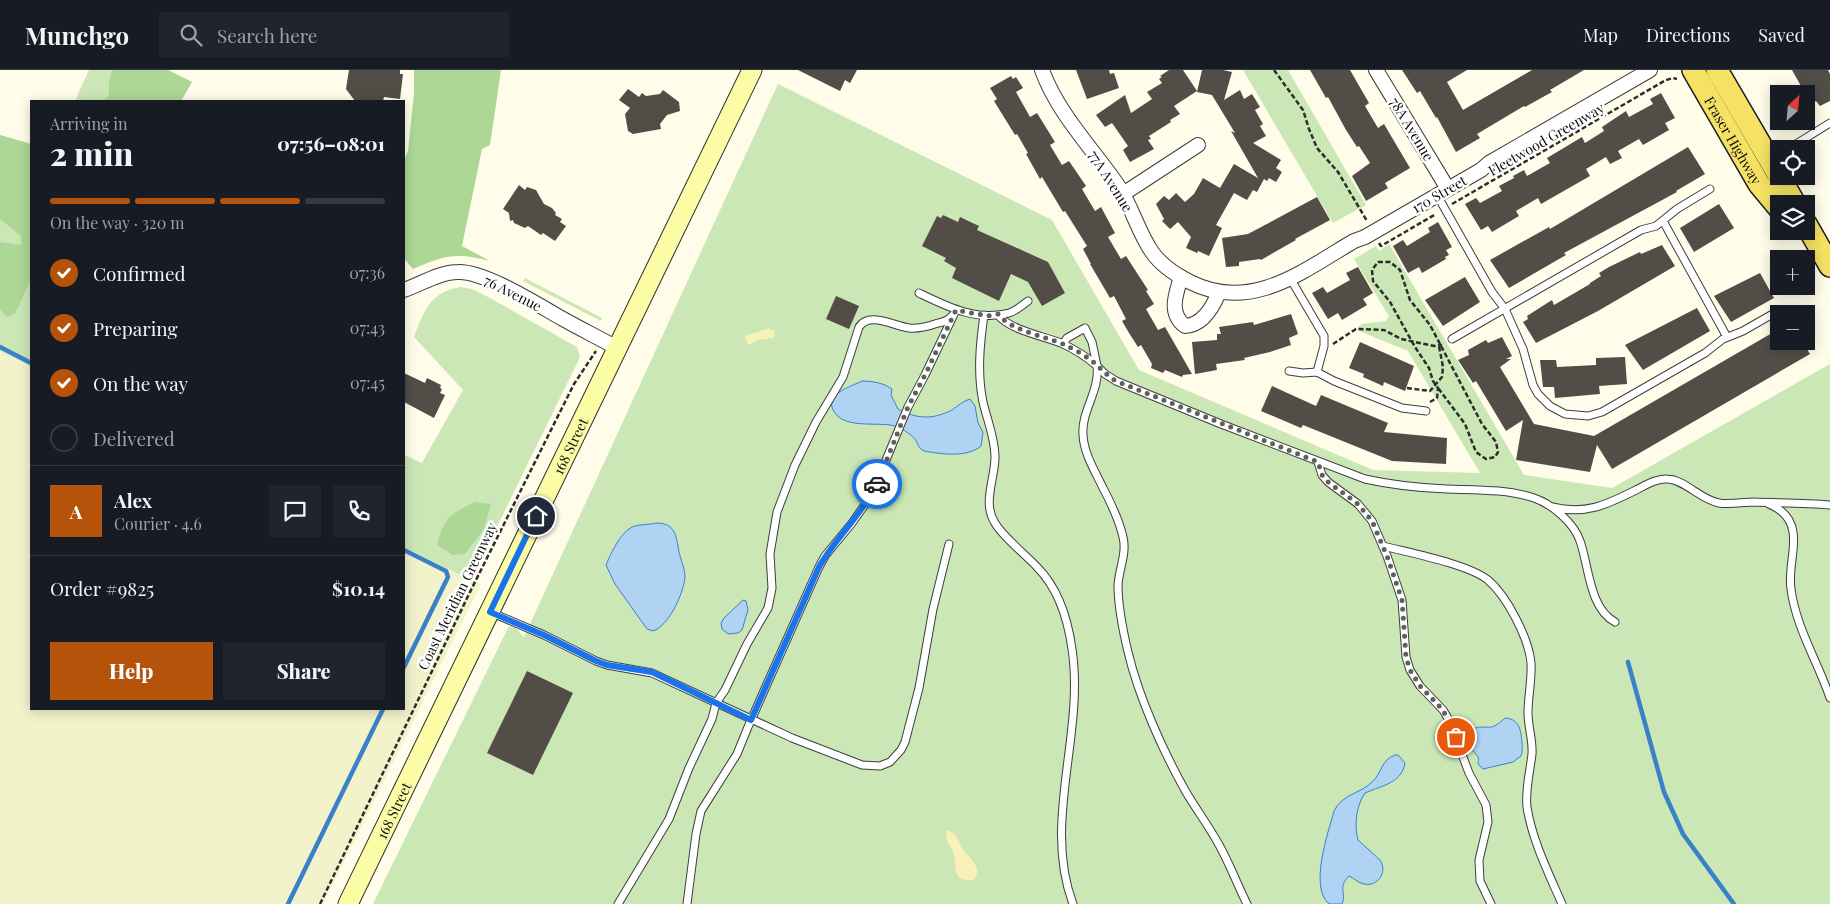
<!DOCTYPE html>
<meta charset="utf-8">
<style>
:root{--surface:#171b24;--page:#20242c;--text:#f1f3f6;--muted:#9ea1a6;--line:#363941;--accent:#b45309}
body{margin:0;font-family:"Playfair Display",serif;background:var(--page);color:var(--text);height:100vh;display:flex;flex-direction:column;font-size:19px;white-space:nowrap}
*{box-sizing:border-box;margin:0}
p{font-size:16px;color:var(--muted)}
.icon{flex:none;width:28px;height:28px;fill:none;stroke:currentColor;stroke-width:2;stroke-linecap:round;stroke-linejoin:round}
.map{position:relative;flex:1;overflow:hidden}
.drawer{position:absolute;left:30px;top:30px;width:375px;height:610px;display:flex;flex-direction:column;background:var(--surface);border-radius:0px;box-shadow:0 2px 12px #0003}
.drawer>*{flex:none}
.needle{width:32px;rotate:26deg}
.fabs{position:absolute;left:1770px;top:15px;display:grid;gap:10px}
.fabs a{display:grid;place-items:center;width:45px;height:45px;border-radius:0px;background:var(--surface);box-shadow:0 2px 12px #0003;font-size:25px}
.pin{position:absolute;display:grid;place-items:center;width:42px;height:42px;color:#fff;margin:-21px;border:2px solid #fff;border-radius:50%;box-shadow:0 1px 5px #0007}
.courier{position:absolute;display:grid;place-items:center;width:50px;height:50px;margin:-25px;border:4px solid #1a73e8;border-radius:50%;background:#fff;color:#222;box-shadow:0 1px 6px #0007}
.summary em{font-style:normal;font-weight:800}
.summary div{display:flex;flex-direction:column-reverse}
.summary{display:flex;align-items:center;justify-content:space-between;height:85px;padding:0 20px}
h1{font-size:32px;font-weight:800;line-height:38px}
.bar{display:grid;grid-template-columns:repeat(4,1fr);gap:8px 5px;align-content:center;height:60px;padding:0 20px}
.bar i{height:6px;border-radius:4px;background:var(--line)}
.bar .on{background:var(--accent)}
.bar p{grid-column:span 4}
.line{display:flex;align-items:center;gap:12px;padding:0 20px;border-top:1px solid var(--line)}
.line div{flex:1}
.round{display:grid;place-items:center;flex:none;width:52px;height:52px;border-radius:0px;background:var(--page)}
ol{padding:0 20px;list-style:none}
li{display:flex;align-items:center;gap:15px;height:55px}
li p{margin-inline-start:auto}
li .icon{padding:5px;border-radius:50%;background:var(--accent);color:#fff;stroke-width:4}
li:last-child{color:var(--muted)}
li i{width:28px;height:28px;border:2px solid var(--line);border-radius:50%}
.cta{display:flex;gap:10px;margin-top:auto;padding:10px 20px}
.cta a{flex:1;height:58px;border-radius:0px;background:var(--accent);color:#fff;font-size:20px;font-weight:800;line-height:58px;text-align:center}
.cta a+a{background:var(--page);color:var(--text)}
header{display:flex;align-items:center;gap:30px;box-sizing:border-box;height:70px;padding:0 25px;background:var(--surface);border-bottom:1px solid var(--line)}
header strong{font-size:24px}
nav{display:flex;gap:28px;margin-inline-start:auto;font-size:18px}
.search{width:350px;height:45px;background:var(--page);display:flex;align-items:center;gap:12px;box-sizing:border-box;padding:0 18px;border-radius:0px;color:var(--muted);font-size:19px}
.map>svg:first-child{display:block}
</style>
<header>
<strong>Munchgo</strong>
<div class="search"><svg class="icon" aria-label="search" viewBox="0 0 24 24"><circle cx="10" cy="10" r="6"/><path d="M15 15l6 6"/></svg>Search here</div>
<nav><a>Map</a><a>Directions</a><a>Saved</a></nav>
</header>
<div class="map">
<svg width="1830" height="834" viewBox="0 0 1830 834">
<rect width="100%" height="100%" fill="#fffde9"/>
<!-- farmland -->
<polygon fill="#f2f3cb" points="0,281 31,296 31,639 404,639 404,477 481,514 323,834 0,834"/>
<!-- green -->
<g fill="#cae7b5">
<polygon points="89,0 168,0 192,12 181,31 75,31"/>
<polygon points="1243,0 1288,0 1366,135 1333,153"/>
<polygon points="778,14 1052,150 1139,300 1373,400 1480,403 1408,281 1359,261 1358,257 1362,254 1386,251 1389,246 1354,189 1376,176 1379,181 1389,174 1524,405 1612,418 1830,294 1830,834 373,834 509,556 515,557 524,567"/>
<polygon points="0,65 31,74 31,296 0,281"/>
<polygon points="525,208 602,248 601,251 523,211"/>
<path d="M 460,217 L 472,219 L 490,228 L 577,277 L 580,287 L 471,510 L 404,477 L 404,385 L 422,393 L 463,320 L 414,267 C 424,240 430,223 460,217 Z"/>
</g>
<!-- forest -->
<g fill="#acd795">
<polygon points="112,0 168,0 192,12 181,31 103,31 109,26 109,12"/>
<path d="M 414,0 L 501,0 L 490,75 L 482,79 L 462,176 L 490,191 C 457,182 444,185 413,199 L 404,188 L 404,90 L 408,81 L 414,23 Z"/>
<polygon points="0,65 31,74 31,209 15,244 6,247 0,238 0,172 21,175 21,166 0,149"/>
<path d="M 475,432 L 491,434 L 484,459 L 465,484 L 453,485 L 437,475 C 444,448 450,444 475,432 Z"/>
</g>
<!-- sand -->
<g fill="#f9f1b7">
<polygon points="768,258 775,261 775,265 773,268 757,270 750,275 747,273 745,268 747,265 758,262"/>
<path d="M 947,760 C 959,763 958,774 965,782 C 971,790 984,799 973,810 C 950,813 958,794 953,782 C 950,774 944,770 947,760 Z"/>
</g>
<!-- water -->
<g fill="#b0d3f4" stroke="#3981c9">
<path d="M 862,311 C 872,311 884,313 892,319 L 891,325 L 898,339 C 917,349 932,350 952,340 C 958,336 963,331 970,329 L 975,336 L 978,353 L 983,362 L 981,376 C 967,388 941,384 924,381 C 918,378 918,374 915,369 C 910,363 902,359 895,356 C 878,351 839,361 832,337 C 828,323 852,316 862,311 Z"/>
<path d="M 656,453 C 676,453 676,466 679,482 C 681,490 684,497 685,505 C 685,521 669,556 653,561 L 647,559 L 615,514 L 606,495 C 611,483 622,459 635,456 C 642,454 649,455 656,453 Z"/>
<polygon points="743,530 746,531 748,540 742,560 738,563 728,564 722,559 721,553 724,548"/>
<path d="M 1505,648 C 1520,649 1521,661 1522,673 C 1522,678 1523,681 1521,686 L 1513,692 L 1483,699 L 1478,694 C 1478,692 1479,689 1478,687 C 1474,680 1453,666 1473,659 C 1487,653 1489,664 1505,648 Z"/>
<path d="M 1395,685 L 1398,685 L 1405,693 C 1402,713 1381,716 1365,723 C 1356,736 1354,755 1358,770 L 1380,790 C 1388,802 1378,817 1364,814 C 1358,813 1354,808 1349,806 C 1337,818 1347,823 1342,834 L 1329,834 C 1309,817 1328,763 1334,741 C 1342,724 1360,724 1372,712 C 1382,703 1381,690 1395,685 Z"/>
</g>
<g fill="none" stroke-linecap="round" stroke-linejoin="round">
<!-- stream -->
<g stroke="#3981c9" stroke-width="4.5">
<polyline points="0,277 31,293"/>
<polyline points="404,480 446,501 448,507 404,597"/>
<polyline points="1628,592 1664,722 1683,764 1734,834"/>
<polyline points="288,834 383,639"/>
</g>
</g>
<!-- building -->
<g fill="#534d48">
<polygon points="349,0 400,0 400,4 403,4 400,29 384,27 383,31 355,31 346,19"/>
<polygon points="798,0 857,0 850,13 845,10 840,21"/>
<polygon points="1076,0 1109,0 1110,4 1114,3 1119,18 1087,29"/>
<polygon points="1169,0 1183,0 1197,21 1174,36 1180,44 1170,50 1171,52 1149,66 1151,69 1148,70 1154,79 1130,92 1123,80 1128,76 1112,53 1105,57 1096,45 1125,25 1131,43 1152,29 1147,22 1162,13 1159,9 1162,7 1160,6"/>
<polygon points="1202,0 1223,0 1232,2 1224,30 1240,20 1244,29 1252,24 1260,37 1255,40 1263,54 1260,56 1266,66 1253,73 1281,90 1276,98 1282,102 1276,112 1269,108 1267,111 1264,109 1257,122 1253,120 1247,130 1234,123 1216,155 1222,158 1209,186 1198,181 1197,183 1186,178 1191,167 1178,152 1170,159 1162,151 1164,149 1156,134 1164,126 1169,130 1176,123 1185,132 1194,124 1203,108 1220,118 1234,94 1258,108 1231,61 1235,63 1212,25 1197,22"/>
<polygon points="1310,0 1350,0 1369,33 1365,36 1378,58 1384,54 1410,98 1385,113 1388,118 1366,131 1352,106 1370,93 1359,76 1357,77 1346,60 1328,27 1326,28"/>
<polygon points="1402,0 1467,0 1447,12 1463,40 1532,0 1584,0 1550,20 1552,22 1525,37 1524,36 1477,64 1480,68 1456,82 1437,47 1436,48 1420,21 1417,23"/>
<polygon points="1792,0 1828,0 1830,4 1830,31 1820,36 1816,31 1811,34"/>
<polygon points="1011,6 1013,9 1016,7 1023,18 1016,22 1030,47 1037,43 1055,72 1050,75 1062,95 1069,91 1086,116 1082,119 1095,141 1101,137 1115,163 1108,167 1121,189 1126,186 1148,220 1146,221 1154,234 1146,239 1158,260 1165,257 1192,304 1183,305 1182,307 1165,300 1163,303 1151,298 1152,294 1141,275 1138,277 1129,263 1122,251 1126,249 1114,226 1110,228 1090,194 1091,194 1083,179 1087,176 1065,141 1063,142 1042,107 1040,109 1026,84 1028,83 1017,64 1015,65 994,31 997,29 990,18"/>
<polygon points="628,19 639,27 642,23 646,26 660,24 663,20 679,32 680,41 667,45 660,54 661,59 633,64 628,61 625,44 630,38 619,30"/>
<polygon points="1661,23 1675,48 1665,53 1669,60 1643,75 1639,69 1618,81 1622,88 1610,94 1606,87 1586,99 1590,106 1541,134 1538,128 1516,141 1519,146 1492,162 1488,156 1481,160 1465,134 1476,128 1480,133 1502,121 1499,116 1514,108 1513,106 1524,100 1527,106 1550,93 1547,88 1582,67 1585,73 1604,61 1602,57 1626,41 1629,47 1653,34 1650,29"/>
<polygon points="1688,77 1705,104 1676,121 1677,122 1564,183 1566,185 1509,218 1490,190 1549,157 1550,159"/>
<polygon points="519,115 525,120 527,117 536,120 544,134 552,138 556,143 555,145 562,149 560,152 566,156 555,171 543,163 541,165 528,156 525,158 514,153 513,150 510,151 509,143 503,139"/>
<polygon points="1317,127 1330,150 1295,169 1296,170 1261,190 1260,189 1239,192 1239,196 1226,197 1222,168 1248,164"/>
<polygon points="1719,134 1734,158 1694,182 1680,158"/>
<polygon points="943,145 958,152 960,147 979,156 977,160 1048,192 1065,223 1042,236 1028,212 1011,204 999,231 952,208 956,198 944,191 946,188 922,176 937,146 941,148"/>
<polygon points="1438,152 1452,177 1446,180 1449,185 1445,187 1446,189 1422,203 1419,197 1408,203 1393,176 1403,170 1407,176 1430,162 1428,158"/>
<polygon points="1662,175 1675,196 1598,241 1536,273 1523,252 1528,249 1527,246 1552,230 1554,235 1590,214 1590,213 1601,206 1599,203 1609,197 1640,182 1641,184"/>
<polygon points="1358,197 1373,223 1363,229 1367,235 1342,250 1338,243 1328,249 1312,223 1323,217 1327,223 1350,210 1346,203"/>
<polygon points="1760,203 1774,228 1731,252 1714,226"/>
<polygon points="1465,207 1480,232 1443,256 1425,230"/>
<polygon points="836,226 859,236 849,259 826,249"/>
<polygon points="1697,238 1710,261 1643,300 1625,275"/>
<polygon points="1291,244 1298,264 1289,268 1291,275 1270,282 1244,288 1245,290 1216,294 1217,300 1195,304 1192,272 1217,270 1217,264 1221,264 1219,257 1253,252 1254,255"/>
<polygon points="1779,259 1779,271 1802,271 1810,284 1612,399 1597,375 1590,402 1516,390 1523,350 1506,361 1476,311 1473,313 1458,290 1469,285 1468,280 1486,270 1488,273 1502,267 1512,286 1506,289 1511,289 1500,297 1534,354 1594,366"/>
<polygon points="1360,272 1414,296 1405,321 1384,312 1383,316 1363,307 1364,304 1349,298"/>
<polygon points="1625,287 1627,314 1599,316 1600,324 1555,328 1554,317 1543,317 1540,290 1556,290 1557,297 1596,295 1596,288"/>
<polygon points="404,303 425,313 427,308 441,315 440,318 442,319 440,323 445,325 434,348 404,332"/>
<polygon points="1272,316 1316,336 1321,325 1388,353 1384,362 1447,368 1446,394 1392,391 1303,355 1301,358 1261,341"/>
<polygon points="527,601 573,623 533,705 487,683"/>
</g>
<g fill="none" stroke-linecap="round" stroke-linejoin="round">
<!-- service casing -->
<g stroke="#3e3e3e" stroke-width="9">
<g id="service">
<polyline points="1788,79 1830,53"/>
<polyline points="1437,125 1492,222 1505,239 1523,279 1533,315 1538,324 1550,336 1565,344 1588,346 1602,342 1705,283 1723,269 1743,261 1778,241"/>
<polyline points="1663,151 1727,267"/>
<polyline points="1290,208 1324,266 1324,276 1317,302"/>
<path d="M 919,223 C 946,236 977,252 1009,243 C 1015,241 1023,235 1028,231"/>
<path d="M 984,245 C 980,273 977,303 983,332 C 987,350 995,368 995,387 C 995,409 982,433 995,453 C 1002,466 1026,485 1037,497 C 1058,518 1068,550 1072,579 C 1085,664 1042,752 1073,834"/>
<path d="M 998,245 C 1010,260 1043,266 1061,273 C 1074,279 1087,287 1097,296 C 1100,321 1081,341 1083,365 C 1084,384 1095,401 1103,418 C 1111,433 1119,450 1123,467 C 1127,483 1119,499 1118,515 C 1118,537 1123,561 1128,582 C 1139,628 1163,681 1186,722 C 1196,739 1208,755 1218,773 C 1229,792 1237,814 1247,834"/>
<polyline points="1452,269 1641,160 1656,156 1677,139 1710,119"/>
<path d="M 1063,274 L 1067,268 L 1085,258 L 1092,272 L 1097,296 L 1105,304 L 1116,311 L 1221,354 L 1365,409 C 1392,415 1420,418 1447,419 C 1476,420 1507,419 1534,428 C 1552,434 1574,453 1580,471 C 1589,496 1589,538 1615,552"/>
<polyline points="1289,301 1303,303 1317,302 1334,311 1402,338 1426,341"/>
<polyline points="1318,392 1322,405 1328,412 1358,434 1372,451 1387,486 1402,530 1406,587 1410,600 1420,616 1443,640 1449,650 1469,703 1486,735 1488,752 1479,790 1480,811 1491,834"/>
<path d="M 1769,434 C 1781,439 1791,448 1793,462 C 1796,479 1788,500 1791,519 C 1796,558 1818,592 1830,628"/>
<path d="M 1552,437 C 1586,445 1606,435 1636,420 C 1646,415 1657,408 1668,409 C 1685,410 1701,430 1719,433 C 1730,435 1743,432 1754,432 C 1779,433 1805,433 1830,435"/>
<path d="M 1383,476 C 1410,483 1468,494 1488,510 C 1507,526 1529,569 1531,593 C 1532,610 1528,626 1528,643 C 1528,657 1533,670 1532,684 C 1530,702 1525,720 1527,737 C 1532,770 1549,804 1562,834"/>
<polyline points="490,542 544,565 596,591 607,595 652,603 792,668 862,695 880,696 890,692 901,680 905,672 919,618 933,539 949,474"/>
<path d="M 618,834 L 669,749 L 689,698 L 712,649 L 716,633 L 725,620 L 747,574 L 768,538 L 772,518 L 770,484 L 777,442 L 795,395 L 816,352 L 843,307 L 859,257 C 869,241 894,256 909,258 C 918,259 926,257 935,254 C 942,252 947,252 952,246"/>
<polyline points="687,834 696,764 701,741 737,684 748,657 819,497 825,486 852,453 871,426 908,337 925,305 956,240"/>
</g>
</g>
<!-- minor casing -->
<g stroke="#3e3e3e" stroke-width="16">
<g id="minor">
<path d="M 1042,0 C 1058,44 1093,79 1119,117 C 1132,137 1138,162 1152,182 C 1161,195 1176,205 1190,212 C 1251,243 1303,201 1354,171 L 1365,167 L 1481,100 L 1489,93 L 1650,0"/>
<polyline points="1376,0 1448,119"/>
<polyline points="1123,124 1198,75"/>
<path d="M 1181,207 C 1176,224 1168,243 1185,256 C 1203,255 1213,237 1219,222"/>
<path d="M 404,220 C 421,214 440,202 458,202 C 485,201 538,235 563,249 C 581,259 599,268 617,278"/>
</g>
</g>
<!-- secondary casing -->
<g stroke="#2d2d2d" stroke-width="21">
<g id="secondary">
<path id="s1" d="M 348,834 L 752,0"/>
</g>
</g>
<!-- primary casing -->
<g stroke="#1c1c1c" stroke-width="24">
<g id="primary">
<path id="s2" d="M 1693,0 L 1759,114 L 1779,138"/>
<polyline points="1717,0 1779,106"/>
<polyline points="1779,106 1795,134"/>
<polyline points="1806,154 1830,196"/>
</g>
</g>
<!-- path -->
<g stroke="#2d2d2d" stroke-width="2.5" stroke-dasharray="5 2.5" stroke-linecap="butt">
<polyline points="1274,0 1303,40 1309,59 1317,78 1338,102 1367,151"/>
<polyline points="1452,134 1666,10 1673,8 1677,9"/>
<polyline points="1379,173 1381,176 1436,144"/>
<polyline points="1333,274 1356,259 1359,259 1384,260 1401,269 1434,276 1442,275"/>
<polyline points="1407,318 1430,321 1442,307 1443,297 1439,276"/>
<polyline points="1430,332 1437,328 1438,318 1433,311 1429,298 1415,277 1390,232 1373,211 1372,200 1378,192 1390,192 1400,200 1410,230 1430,255 1482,354 1496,372 1498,382 1495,387 1486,389 1476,382 1465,354 1438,318"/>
<polyline points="320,834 470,522 574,314 596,281"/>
</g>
<!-- service -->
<use href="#service" stroke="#fff" stroke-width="7"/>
<!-- minor -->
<use href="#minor" stroke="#fff" stroke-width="14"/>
<!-- secondary -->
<use href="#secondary" stroke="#fdfca6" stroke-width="19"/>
<!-- primary -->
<use href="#primary" stroke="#f5e163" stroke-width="21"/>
</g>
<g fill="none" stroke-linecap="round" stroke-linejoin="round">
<!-- done -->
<path stroke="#606059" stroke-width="5" stroke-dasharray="0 9" d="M 877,414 L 908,337 L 925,305 L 956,240 L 988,246 L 998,244 C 1011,261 1046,266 1065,275 C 1074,279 1084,285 1092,291 C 1101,298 1106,305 1116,311 L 1318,392 L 1322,405 L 1328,412 L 1358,434 L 1372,451 L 1387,486 L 1402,530 L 1406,587 L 1410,600 L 1420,616 L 1443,640 L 1456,667"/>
<!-- route -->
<path stroke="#1a73e8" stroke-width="6" d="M 536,446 L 490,542 L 544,565 L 596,591 L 607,595 L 652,602 L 751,650 L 819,497 C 836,467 861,446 877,414"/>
</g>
<g text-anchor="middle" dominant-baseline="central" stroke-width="5" stroke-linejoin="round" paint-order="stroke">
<!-- street labels -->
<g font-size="14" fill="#0b0b0b" stroke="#fff">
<text transform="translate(1412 59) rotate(59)">78A Avenue</text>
<text transform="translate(1546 69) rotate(-30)">Fleetwood Greenway</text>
<text stroke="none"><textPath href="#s2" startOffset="81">Fraser Highway</textPath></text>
<text transform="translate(1111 111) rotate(58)">77A Avenue</text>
<text transform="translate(1439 124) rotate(-30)">170 Street</text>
<text transform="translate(513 223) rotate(27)">76 Avenue</text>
<text stroke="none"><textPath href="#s1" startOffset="509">168 Street</textPath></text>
<text transform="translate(457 526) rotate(-64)">Coast Meridian Greenway</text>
<text stroke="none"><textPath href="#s1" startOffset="104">168 Street</textPath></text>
</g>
</g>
</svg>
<div class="fabs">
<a><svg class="needle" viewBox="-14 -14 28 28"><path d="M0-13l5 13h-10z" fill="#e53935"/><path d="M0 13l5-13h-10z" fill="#9ea1a6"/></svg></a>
<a><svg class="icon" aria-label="locate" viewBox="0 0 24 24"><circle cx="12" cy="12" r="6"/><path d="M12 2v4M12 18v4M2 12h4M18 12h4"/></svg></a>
<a><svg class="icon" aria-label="layers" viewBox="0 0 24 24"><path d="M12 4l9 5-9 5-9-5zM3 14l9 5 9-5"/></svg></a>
<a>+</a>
<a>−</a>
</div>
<div class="pin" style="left:1456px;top:667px;background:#ea580c"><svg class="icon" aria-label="bag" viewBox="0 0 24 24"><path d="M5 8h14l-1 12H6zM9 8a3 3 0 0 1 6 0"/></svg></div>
<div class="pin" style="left:536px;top:446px;background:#1f2937"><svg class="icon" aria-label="home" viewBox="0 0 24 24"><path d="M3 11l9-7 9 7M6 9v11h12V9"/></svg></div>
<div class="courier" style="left:877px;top:414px"><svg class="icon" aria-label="car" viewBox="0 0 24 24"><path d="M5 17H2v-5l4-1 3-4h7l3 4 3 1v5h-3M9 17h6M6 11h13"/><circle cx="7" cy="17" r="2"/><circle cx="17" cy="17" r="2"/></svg></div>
<section class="drawer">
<div class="summary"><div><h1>2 min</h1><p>Arriving in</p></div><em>07:56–08:01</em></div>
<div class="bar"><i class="on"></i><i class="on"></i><i class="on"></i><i></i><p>On the way · 320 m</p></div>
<ol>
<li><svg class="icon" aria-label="check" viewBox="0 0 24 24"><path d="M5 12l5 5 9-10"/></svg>Confirmed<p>07:36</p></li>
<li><svg class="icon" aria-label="check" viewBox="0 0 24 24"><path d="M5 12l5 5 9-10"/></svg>Preparing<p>07:43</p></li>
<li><svg class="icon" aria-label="check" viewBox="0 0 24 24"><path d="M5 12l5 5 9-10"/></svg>On the way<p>07:45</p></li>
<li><i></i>Delivered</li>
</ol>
<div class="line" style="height:90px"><b class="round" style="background:var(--accent);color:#fff">A</b><div><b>Alex</b><p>Courier · 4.6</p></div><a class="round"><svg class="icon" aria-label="chat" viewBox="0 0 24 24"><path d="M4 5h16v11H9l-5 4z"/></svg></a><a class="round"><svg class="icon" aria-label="phone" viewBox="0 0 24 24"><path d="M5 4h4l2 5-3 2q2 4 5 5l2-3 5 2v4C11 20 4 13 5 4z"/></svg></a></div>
<div class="line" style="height:65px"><div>Order #9825</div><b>$10.14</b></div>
<div class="cta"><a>Help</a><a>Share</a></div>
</section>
</div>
